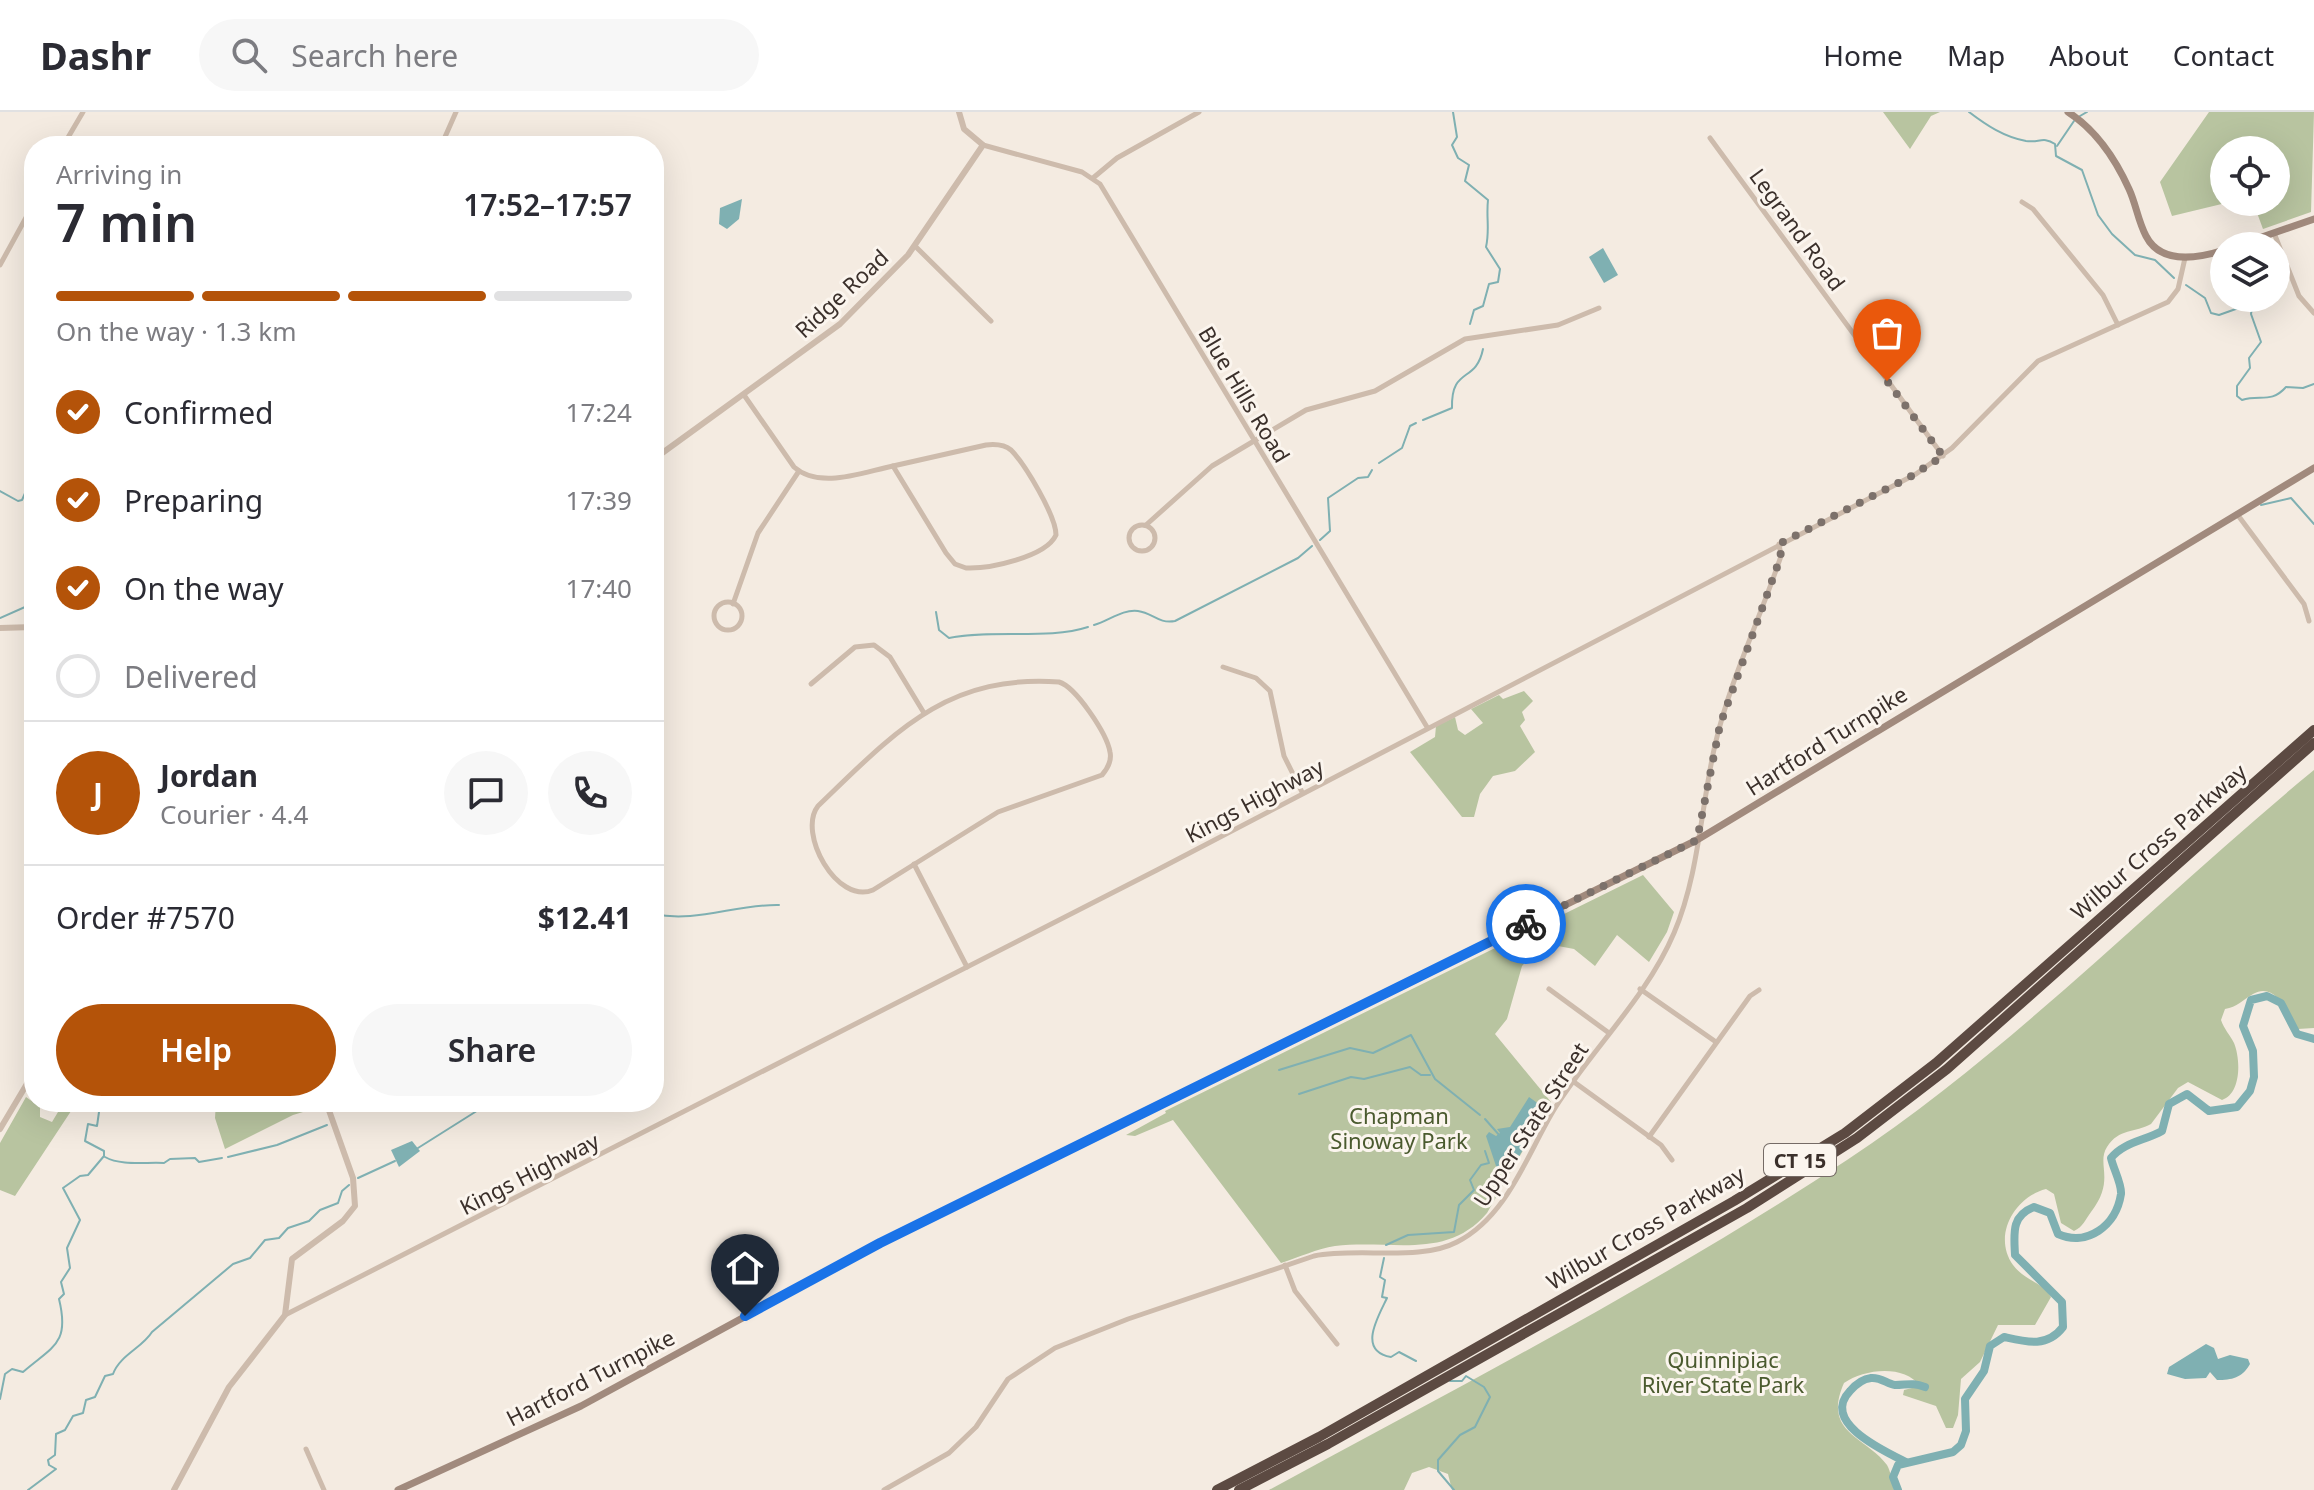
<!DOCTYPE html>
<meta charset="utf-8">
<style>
:root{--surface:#fff;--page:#f7f7f7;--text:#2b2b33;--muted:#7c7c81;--line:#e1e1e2;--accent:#b45309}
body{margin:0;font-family:"Noto Sans",sans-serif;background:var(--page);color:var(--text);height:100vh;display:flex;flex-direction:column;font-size:30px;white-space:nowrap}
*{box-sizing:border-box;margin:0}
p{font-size:26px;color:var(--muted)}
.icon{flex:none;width:44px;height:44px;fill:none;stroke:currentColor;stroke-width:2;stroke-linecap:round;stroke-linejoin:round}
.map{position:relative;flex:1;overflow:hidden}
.sheet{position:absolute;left:24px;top:24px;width:640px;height:976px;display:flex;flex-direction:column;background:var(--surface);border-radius:32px;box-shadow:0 8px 32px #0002}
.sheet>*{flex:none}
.controls{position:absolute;left:2210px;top:24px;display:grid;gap:16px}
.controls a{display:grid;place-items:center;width:80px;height:80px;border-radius:50%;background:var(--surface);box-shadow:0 8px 32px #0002;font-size:40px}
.pin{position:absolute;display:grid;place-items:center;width:68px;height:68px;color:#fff;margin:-82px -34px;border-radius:50% 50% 50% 0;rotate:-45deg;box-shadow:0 0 8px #0007}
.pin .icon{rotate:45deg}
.courier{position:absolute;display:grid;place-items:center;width:80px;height:80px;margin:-40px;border:6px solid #1a73e8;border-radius:50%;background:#fff;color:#222;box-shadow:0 2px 10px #0007}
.head em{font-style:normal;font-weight:600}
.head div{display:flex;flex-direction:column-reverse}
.head{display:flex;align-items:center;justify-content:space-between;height:136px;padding:0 32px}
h1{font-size:52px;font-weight:600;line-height:60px}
.bar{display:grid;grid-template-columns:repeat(4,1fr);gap:12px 8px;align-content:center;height:96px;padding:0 32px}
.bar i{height:10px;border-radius:6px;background:var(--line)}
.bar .active{background:var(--accent)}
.bar p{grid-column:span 4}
.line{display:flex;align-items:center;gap:20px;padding:0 32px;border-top:2px solid var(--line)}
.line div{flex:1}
.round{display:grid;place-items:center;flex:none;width:84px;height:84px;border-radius:42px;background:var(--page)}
ol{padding:0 32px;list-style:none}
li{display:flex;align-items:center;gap:24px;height:88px}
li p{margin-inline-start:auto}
li .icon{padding:8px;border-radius:50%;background:var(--accent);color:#fff;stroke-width:4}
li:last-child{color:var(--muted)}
li i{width:44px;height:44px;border:4px solid var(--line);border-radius:50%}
.cta{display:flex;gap:16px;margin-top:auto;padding:16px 32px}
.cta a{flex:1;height:92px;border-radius:48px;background:var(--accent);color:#fff;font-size:32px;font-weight:600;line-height:92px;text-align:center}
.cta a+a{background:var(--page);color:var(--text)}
header{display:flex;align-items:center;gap:48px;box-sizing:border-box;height:112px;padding:0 40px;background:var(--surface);border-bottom:2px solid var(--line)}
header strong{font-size:38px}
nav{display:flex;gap:44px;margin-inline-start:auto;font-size:28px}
.search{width:560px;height:72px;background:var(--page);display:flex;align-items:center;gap:20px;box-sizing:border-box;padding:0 28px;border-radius:44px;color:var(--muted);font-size:30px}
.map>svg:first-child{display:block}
</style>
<header>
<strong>Dashr</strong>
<div class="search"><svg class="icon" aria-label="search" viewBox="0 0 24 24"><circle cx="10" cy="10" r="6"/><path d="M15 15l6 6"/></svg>Search here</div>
<nav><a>Home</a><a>Map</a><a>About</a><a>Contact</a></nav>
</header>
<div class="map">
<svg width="2314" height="1378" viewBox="0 0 2314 1378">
<rect width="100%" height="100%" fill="#f4ebe1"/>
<!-- green -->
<g fill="#b8c4a0">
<polygon points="1883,0 1940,0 1931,4 1910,37"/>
<polygon points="2209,0 2314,0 2311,100 2263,117 2253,90 2276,90 2276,38 2224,38 2224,90 2230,90 2172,104 2160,70"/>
<polygon points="1524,579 1533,589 1522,600 1525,608 1520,614 1535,640 1515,659 1493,664 1480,682 1474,705 1462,705 1410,640 1435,625 1436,614 1455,605 1458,618 1465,623 1483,611 1471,597 1499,583 1503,587"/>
<path d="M 2314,658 L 2314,916 L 2298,917 C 2288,902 2276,869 2253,882 C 2243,888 2237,895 2225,897 L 2221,908 C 2224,917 2230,923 2234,931 C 2241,948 2241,982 2222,988 L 2188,970 L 2178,976 L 2151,1012 C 2135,1021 2119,1016 2107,1035 C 2096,1052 2116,1068 2091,1100 C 2085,1108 2083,1115 2074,1119 L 2061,1111 L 2054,1082 L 2046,1077 C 2015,1085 1992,1123 2013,1153 C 2024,1168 2042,1170 2051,1185 L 2035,1213 L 1998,1213 L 1980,1250 L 1961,1267 L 1958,1303 L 1953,1316 L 1946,1316 L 1936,1294 L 1903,1283 L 1904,1278 L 1920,1274 C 1904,1252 1864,1257 1844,1271 C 1822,1321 1865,1324 1887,1353 C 1891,1360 1892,1370 1894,1378 L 1452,1378 L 1448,1362 L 1429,1355 L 1412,1361 L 1404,1378 L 1269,1378 C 1464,1272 1662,1170 1847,1048 C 2016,936 2158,786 2314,658 Z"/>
<path d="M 1643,763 L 1674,800 L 1667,820 L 1649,850 L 1617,823 L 1595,854 L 1574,837 L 1542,831 L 1522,854 L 1507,907 L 1495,922 L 1551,990 L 1487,1101 C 1446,1149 1391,1127 1335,1134 C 1317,1137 1299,1145 1281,1151 L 1173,1008 L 1135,1024 L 1126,1023 L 1166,1001 L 1165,999 Z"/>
<polygon points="26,985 40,995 40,1005 52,1010 64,990 77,990 15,1084 0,1078 0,1031"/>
<polygon points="216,990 315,990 313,997 293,1003 225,1037 215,1006"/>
</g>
<!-- water -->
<g fill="#7fb0b2">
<polygon points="742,87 739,107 727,117 719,112 720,96"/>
<polygon points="1603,136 1618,163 1604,171 1589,145"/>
<polygon points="1529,985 1543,995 1543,1003 1510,1060 1504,1062 1497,1057 1486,1024 1489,1020 1496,1024 1500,1021 1497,1017 1510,1015"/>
<polygon points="412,1029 420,1039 399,1055 391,1038"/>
<path d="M 2206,1232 L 2214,1236 L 2218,1247 L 2230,1243 L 2248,1247 L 2250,1252 C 2242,1266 2232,1268 2217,1268 L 2210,1260 L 2206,1266 L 2185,1267 L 2167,1262 L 2169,1255 Z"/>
</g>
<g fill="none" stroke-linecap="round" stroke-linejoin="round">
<!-- stream -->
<g stroke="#7fb0b2" stroke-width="2">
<path d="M 1453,0 L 1457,25 L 1452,33 L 1458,46 L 1469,53 L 1465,69 L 1488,88 C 1486,105 1490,118 1486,135 L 1500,157 L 1498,170 L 1489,172 L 1483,194 L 1474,198 L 1470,212"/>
<path d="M 1969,0 C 1986,13 2004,25 2026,29 C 2039,31 2043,24 2055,32 L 2056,44 L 2082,58 L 2098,103 L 2112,122 L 2135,143 L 2155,148 L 2174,166"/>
<polyline points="2080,4 2087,0"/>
<polyline points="2057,34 2074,9"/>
<path d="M 2186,173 L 2205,186 L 2211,201 L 2219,203 L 2247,193 L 2252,196 L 2251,202 L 2261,230 L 2249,246 L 2250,256 L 2237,274 L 2237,284 L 2242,288 C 2260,282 2271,292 2286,275 L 2303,276 L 2314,272"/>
<path d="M 1423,308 L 1452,296 C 1451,254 1476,272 1483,237"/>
<polyline points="1379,351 1402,336 1410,314 1416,311"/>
<polyline points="0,379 18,389 22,388 30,370 34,370"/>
<polyline points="2261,393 2291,386 2314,412"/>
<polyline points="1320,428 1330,419 1328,386 1358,366 1368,365 1372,358"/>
<path d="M 936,500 L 939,518 L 949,526 C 994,517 1048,528 1088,515"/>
<polyline points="0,506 34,491"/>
<path d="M 1094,513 C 1109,509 1122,497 1138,499 C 1153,501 1158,512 1175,509 L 1298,446 L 1312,434"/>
<path d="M 654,802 C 696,811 736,792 779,793"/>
<polyline points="1279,958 1350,936 1373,941 1411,923 1435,967 1480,1003"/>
<polyline points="1299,982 1351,965 1364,967 1410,955 1421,963 1430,963"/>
<polyline points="1485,1007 1500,1024"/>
<polyline points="418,1036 491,990"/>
<path d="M 105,1045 C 121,1054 145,1050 164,1051 L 170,1047 L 195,1046 L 199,1050 L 222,1046"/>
<polyline points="228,1045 277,1033 327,1013"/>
<polyline points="358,1066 395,1049"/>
<polyline points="1386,1133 1408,1123 1454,1120 1459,1093 1474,1078 1470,1068 1481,1053 1489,1051 1485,1039"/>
<path d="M 1384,1146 L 1380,1165 L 1385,1168 L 1382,1185 L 1387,1186 C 1378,1205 1357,1239 1391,1245 L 1399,1240 L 1416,1249"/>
<polyline points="1450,1269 1462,1269 1466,1264 1484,1275 1490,1285 1475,1315 1460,1323 1438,1348 1438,1359 1454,1378"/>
<path d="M 0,1287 L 5,1262 L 12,1257 L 23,1260 C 53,1234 70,1232 59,1187 L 64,1182 L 61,1170 L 70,1156 L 67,1136 L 80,1108 L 63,1076 L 80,1064 L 88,1063 L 104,1044 L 104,1039 L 85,1029 L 88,1012 L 97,1014 L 99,1000 L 107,990"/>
<path d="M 28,1378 L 56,1357 L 49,1353 L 48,1348 L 55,1343 L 56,1322 L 65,1318 L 73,1304 L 83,1301 L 86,1288 L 95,1285 L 105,1264 L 113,1262 C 120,1243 142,1236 152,1220 L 233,1152 L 250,1146 L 265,1128 L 279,1126 L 288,1116 L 309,1109 L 320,1098 L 338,1091 L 342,1079 L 349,1073"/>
</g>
<!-- river -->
<g stroke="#7fb0b2" stroke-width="8">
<path d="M 1906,1350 C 1884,1339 1820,1310 1850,1279 C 1856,1272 1862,1267 1871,1266 C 1881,1265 1887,1272 1895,1273 C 1907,1273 1912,1270 1925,1275"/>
<path d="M 1898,1378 L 1893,1365 L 1898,1353 L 1953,1340 L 1961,1333 L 1966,1319 L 1965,1287 L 1984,1259 L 1990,1234 L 2004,1225 C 2026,1230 2047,1236 2063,1215 L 2062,1190 L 2015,1143 C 2014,1121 2011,1104 2034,1095 L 2050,1101 L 2058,1122 C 2087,1135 2116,1114 2121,1082 C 2122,1072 2113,1056 2111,1046 C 2124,1030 2144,1029 2162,1019 L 2169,992 L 2187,982 L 2209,999 L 2237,995 L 2250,979 L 2254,965 L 2253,939 L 2243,914 L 2251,888 L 2267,884 L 2281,891 L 2297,922 L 2314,927"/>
</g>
<!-- minor -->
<g stroke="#cdbbac" stroke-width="5">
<polyline points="1710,26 1943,344"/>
<polyline points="983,33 1082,60 1100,72 1427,615"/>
<polyline points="63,34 83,0"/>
<polyline points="441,34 456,0"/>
<polyline points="1093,66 1117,46 1199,0"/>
<polyline points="2022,90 2033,97 2103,183 2118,213"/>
<polyline points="2274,121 2299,184 2314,201"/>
<polyline points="915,134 991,209"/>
<polyline points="0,153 34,91"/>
<path d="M 744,283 L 794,355 C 820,378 863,360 893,354"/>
<path d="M 986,333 C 995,332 1004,332 1011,338 C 1025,352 1056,404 1056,423 C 1046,445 989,457 966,456 L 955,452 L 946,441 L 893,354 Z"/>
<polyline points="2237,402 2304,492 2309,509"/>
<circle cx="1142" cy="426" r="13"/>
<polyline points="1146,413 1212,354 1306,298 1375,279 1465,227 1558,213 1599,196"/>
<circle cx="728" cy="504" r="14"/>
<polyline points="733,492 758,421 799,359"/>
<polyline points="1223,555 1256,566 1270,579 1284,644 1302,680"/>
<path d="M 1059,570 C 1076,575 1107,622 1110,640 C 1112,649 1108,656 1102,663 L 998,700 L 873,778 C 837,793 797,721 818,694 C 894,621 946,562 1059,570 Z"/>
<polyline points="811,572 855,535 874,533 890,545 924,601"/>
<polyline points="914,752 967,855"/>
<polyline points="1549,877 1609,921"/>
<polyline points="1640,877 1716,930"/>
<polyline points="1574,970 1661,1033 1672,1048"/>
<polyline points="1649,1025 1750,884 1759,878"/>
<polyline points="1285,1153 1295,1179 1337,1232"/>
<polyline points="285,1203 1157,758 1916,362 1952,336 2038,249 2168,190 2178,177 2185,146"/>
<polyline points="306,1337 324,1378"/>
<path d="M 884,1378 L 949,1341 L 976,1315 L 1008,1267 L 1055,1236 L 1128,1207 L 1314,1144 C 1359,1135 1419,1150 1457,1130 C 1508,1104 1527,1042 1555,996 C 1592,937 1647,885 1674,821 C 1699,763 1701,694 1715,633 C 1730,568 1760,507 1781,444 L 1779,432"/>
</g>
<!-- tertiary -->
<g stroke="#cdbbac" stroke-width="6">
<polyline points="654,347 840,212 908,143 983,33 964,17 959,0"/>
<polyline points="0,516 34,515"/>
<polyline points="0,1017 34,960"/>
<polyline points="174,1378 229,1275 285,1203 292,1147 343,1109 355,1094 353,1066 326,990"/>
</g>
<!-- secondary -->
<g stroke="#a18a7d" stroke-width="7">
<path d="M 2068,0 C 2096,18 2115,46 2129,77 C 2136,92 2138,109 2146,124 C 2161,153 2199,146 2224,138"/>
<polyline points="2236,134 2314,107"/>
<polyline points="398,1378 581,1294 880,1131 1697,728 2314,356"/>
</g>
<!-- motorway -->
<g stroke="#5c4a42" stroke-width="10">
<polyline points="1217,1378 1319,1325 1734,1089 1845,1021 1936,951 2314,618"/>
<polyline points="1239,1378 1328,1332 1747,1096 1857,1026 1947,957 2314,631"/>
</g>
</g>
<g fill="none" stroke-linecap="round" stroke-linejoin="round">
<!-- done -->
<polyline stroke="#7c716b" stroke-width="8" stroke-dasharray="0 14.4" points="1526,812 1697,728 1720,613 1781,444 1779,432 1910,365 1943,344 1887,269"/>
<!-- route -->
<polyline stroke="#1a73e8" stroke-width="10" points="745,1204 880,1131 1526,812"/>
</g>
<g text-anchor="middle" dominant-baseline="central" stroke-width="6" stroke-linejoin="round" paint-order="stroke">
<!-- shield labels -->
<rect fill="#fbf5ee" stroke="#756b66" stroke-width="2" x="1764" y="1032" width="72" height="32" rx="6"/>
<g font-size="20" font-weight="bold" fill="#3b302b">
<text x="1800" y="1048">CT 15</text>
</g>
<!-- street labels -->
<g font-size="22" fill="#3b302b" stroke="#fbf5ee">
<text transform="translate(1798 117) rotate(54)">Legrand Road</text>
<text transform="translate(841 181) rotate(-43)">Ridge Road</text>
<text transform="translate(1245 282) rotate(59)">Blue Hills Road</text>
<text transform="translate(1826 628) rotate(-32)">Hartford Turnpike</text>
<text transform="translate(1254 688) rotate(-28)">Kings Highway</text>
<text transform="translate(2158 729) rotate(-41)">Wilbur Cross Parkway</text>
<text transform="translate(1530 1012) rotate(-57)">Upper State Street</text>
<text transform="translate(529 1061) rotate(-27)">Kings Highway</text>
<text transform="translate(1645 1115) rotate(-30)">Wilbur Cross Parkway</text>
<text transform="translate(590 1265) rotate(-27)">Hartford Turnpike</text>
</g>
<!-- park labels -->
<g font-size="22" fill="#4a5a2e" stroke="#fbf5ee">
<text x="1399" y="1003">Chapman<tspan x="1399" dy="25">Sinoway Park</tspan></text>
<text x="1723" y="1247">Quinnipiac<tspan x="1723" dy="25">River State Park</tspan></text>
</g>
</g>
</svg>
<div class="controls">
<a><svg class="icon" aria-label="locate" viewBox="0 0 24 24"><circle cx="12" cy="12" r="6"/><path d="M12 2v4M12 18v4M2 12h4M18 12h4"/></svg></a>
<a><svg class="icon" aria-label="layers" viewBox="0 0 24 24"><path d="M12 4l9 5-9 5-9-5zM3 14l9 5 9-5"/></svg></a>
</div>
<div class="pin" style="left:1887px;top:269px;background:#ea580c"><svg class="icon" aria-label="bag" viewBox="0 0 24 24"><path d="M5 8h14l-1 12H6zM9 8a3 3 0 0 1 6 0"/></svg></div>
<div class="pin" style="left:745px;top:1204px;background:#1f2937"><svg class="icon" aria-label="home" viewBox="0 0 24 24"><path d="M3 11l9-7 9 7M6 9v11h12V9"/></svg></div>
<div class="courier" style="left:1526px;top:812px"><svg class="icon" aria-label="bike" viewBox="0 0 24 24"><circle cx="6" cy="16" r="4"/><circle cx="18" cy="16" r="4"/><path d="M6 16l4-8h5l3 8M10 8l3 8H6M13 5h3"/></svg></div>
<section class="sheet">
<div class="head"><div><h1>7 min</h1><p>Arriving in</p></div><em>17:52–17:57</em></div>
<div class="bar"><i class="active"></i><i class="active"></i><i class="active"></i><i></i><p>On the way · 1.3 km</p></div>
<ol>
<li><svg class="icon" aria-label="check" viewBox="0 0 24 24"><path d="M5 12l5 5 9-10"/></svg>Confirmed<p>17:24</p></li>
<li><svg class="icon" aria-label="check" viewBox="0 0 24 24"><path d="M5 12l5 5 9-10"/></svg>Preparing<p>17:39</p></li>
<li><svg class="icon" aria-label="check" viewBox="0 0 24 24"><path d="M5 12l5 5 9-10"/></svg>On the way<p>17:40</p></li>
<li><i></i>Delivered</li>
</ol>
<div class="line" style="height:144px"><b class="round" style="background:var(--accent);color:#fff">J</b><div><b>Jordan</b><p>Courier · 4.4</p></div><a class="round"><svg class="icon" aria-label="chat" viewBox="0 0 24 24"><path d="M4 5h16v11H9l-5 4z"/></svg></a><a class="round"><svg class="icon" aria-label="phone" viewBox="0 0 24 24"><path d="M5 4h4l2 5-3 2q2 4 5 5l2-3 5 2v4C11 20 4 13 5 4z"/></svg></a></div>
<div class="line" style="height:104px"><div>Order #7570</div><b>$12.41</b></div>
<div class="cta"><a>Help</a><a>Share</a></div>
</section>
</div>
